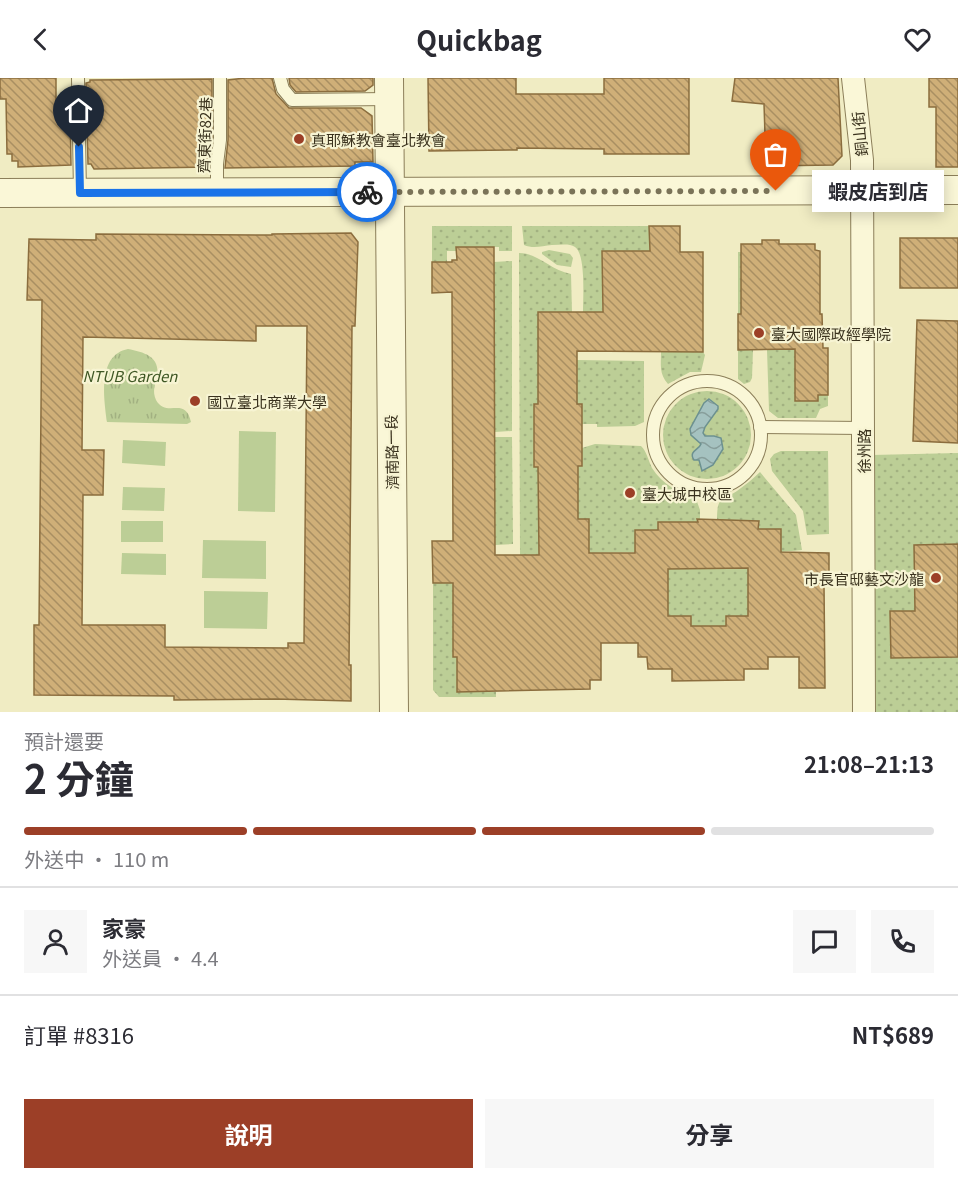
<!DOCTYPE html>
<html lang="zh-TW">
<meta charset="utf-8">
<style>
:root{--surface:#fff;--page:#f7f7f7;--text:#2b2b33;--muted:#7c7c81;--line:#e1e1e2;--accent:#9c3f27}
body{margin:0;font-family:Georgia,"Noto Sans TC",serif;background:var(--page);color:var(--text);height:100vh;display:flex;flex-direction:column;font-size:22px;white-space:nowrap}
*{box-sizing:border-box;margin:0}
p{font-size:20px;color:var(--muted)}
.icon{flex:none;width:33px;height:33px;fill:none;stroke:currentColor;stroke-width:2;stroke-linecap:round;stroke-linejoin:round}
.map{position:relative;height:634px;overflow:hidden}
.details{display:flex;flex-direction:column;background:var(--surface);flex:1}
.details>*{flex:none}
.pin{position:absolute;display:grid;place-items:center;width:51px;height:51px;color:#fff;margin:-62px -26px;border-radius:50% 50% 50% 0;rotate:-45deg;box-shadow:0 0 6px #0007}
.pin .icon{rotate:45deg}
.courier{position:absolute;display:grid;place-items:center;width:60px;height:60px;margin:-30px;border:4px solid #1a73e8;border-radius:50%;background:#fff;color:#222;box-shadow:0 2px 8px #0007}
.bubble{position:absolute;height:42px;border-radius:0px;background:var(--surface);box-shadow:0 3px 15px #0003;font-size:20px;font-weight:700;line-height:42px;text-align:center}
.overview em{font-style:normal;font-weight:700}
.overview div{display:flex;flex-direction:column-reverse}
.overview{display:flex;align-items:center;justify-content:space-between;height:102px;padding:0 24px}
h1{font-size:39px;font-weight:700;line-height:45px}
.bar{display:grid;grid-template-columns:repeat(4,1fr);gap:9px 6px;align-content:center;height:72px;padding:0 24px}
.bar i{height:8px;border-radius:4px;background:var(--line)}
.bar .current{background:var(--accent)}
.bar p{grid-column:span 4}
.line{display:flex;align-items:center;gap:15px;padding:0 24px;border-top:2px solid var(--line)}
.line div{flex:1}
.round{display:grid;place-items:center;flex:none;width:63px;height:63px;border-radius:0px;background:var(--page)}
.cta{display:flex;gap:12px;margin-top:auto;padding:12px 24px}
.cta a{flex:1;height:69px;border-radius:0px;background:var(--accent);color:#fff;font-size:24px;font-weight:700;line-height:69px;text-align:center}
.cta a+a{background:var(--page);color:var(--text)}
header{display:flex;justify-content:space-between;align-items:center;height:78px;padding:0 24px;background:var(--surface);font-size:27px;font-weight:700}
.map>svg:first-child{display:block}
</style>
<header><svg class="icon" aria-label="back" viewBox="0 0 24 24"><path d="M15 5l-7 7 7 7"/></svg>Quickbag<svg class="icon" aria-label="heart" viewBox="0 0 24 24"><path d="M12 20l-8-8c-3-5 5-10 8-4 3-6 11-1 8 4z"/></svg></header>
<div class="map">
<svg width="958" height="634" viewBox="0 0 958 634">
<defs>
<pattern id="grass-tufts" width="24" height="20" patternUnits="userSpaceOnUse" patternTransform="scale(1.5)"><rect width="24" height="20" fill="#bcce96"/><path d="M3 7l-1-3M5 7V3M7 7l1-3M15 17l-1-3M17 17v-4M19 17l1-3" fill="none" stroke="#a2b181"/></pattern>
<pattern id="garden-dots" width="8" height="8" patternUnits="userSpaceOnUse" patternTransform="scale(1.5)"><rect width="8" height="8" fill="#bcce96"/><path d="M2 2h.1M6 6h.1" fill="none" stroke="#a2b181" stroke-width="1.8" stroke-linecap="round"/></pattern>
<pattern id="water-waves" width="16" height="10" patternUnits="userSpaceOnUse" patternTransform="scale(1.5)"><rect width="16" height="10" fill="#a5c2c0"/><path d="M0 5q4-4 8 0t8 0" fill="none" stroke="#879e9b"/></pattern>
<pattern id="building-back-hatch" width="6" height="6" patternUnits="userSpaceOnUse" patternTransform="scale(1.5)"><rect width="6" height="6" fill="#cfaf78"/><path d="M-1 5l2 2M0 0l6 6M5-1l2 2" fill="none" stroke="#a98f62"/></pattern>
</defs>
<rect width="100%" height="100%" fill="#f0ecc3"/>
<!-- grass -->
<path fill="url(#grass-tufts)" d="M 128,271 C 143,274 161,278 157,299 C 155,307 152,313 156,322 C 167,341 185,317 191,344 L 187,346 L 107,344 C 104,320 97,277 128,271 Z"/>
<!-- garden -->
<g fill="url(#garden-dots)">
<polygon points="432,148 512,148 512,173 499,173 499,169 457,169 456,173 447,173 447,184 432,184"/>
<path d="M 522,148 L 649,148 L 650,173 L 602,173 L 603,273 L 588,273 L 588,235 L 583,234 C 583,222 586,176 575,169 C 569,165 560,167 552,167 C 542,168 533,171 524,167 Z"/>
<polygon points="549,172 570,176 573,180 571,189 557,187 542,176 542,174"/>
<polygon points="738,174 741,174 741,210 751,236 738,236"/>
<path d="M 519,175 C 538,175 550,192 571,196 L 572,234 L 538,326 L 534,389 L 538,389 L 539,477 L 520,477 Z"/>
<polygon points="512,183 512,353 495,354 494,184"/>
<polygon points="774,263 812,266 795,279 795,322 818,323 818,317 828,317 828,328 820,331 816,340 778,340 769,333 767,272 774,272"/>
<polygon points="738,272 753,272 752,300 750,304 744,306 738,301"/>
<path d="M 661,274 L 703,274 L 705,277 L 701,294 L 690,294 L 668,306 C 659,296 661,287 661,274 Z"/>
<polygon points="577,282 644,283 644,344 635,348 597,349 597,346 582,346 582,326 577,326"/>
<circle cx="707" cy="357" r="44"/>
<polygon points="495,359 512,359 513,466 495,467"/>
<path d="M 595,366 L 641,368 C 647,374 648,382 652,390 C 662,406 679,415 696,421 L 700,432 L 700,442 L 698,444 L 659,444 L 658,452 L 635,452 L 635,474 L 589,475 L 588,441 L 578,441 L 578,388 L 582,388 L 582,370 Z"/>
<polygon points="781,373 828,373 829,456 807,457 803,433 772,393 770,381 774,376"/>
<polygon points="958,375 958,634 871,634 872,377"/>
<path d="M 760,394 L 796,437 L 802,472 L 781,474 L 781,451 L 758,451 L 759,444 L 720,443 L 717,442 C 717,419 721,423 737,413 C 745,407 753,401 760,394 Z"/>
<polygon points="748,490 748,538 726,538 726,548 691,548 668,538 668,491"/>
<polygon points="451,501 456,501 453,517 453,578 457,579 457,614 496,614 496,619 439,619 433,612 433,505 450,505"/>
</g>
<!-- pitch -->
<g fill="#bcce96">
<polygon points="239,353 276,354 275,434 238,433"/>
<polygon points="123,362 166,364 165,388 122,385"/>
<polygon points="123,409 165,410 164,433 122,432"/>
<rect x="121" y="443" width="42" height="21"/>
<polygon points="203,462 266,463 266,501 202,500"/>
<polygon points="122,475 166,476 166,497 121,496"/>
<polygon points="204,513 268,514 267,551 204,550"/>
</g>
<!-- water -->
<path fill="url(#water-waves)" stroke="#6c9190" stroke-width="1.5" d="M 709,321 L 718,328 L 718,331 L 705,349 L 703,355 L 705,358 L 714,358 L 721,360 L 723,371 L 713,387 L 702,393 L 699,382 L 694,382 C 688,373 699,372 701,366 L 691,357 L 690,351 L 704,325 Z"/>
<!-- building -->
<g fill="url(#building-back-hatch)" stroke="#8b6d3e" stroke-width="1.5" fill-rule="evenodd">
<polygon points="0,0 56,0 56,30 70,30 71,87 18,89 18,83 12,83 12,76 7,76 6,21 0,21"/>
<polygon points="245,0 272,0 276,16 289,30 361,30 372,38 373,84 355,84 355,88 225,90 228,62 228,2"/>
<polygon points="289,0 373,0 373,7 365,13 296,14 290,7"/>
<polygon points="428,0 516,0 516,16 604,16 604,0 689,0 689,76 604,76 604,71 517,70 517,72 429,73"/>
<polygon points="735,0 838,0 842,78 833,87 766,88 764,26 732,23"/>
<polygon points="929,0 958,0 958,89 936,89 936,29 929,29"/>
<polygon points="212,1 212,61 209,89 94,91 91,86 88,86 86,5 90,4 90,2"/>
<path d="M 649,148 L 680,148 L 680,174 L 703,174 L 703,274 L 577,273 L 577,326 L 582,326 L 582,388 L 578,388 L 578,441 L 589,441 L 589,475 L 635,475 L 635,452 L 658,452 L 658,444 L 698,444 L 697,441 L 759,443 L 758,451 L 781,451 L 781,474 L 829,475 L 829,506 L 824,506 L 825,610 L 799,610 L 799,579 L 768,579 L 768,591 L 744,591 L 744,602 L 672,603 L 672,591 L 648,591 L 647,579 L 638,579 L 638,565 L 601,565 L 601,602 L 590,602 L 590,611 L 457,614 L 457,579 L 453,579 L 453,505 L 433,505 L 432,463 L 453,463 L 452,214 L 432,215 L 432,184 L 452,184 L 452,182 L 457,182 L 456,169 L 494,169 L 495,477 L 539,477 L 538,389 L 534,389 L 534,326 L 538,326 L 538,234 L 603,234 L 602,173 L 650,173 ZM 748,490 L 748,538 L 726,538 L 726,548 L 691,548 L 691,538 L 668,538 L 668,491 Z"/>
<path d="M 351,155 L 358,164 L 355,248 L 352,248 L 349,587 L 351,587 L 351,623 L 275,621 L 174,622 L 174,618 L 34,617 L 34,547 L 39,547 L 42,222 L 27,222 L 29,161 L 96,162 L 96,156 L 272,157 L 272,156 ZM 256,248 L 307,248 L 304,565 L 288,565 L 288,570 L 165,569 L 165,547 L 82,547 L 83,417 L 103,417 L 104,372 L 82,372 L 83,259 L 256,263 Z"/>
<rect x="900" y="160" width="58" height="50"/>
<polygon points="762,162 779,162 779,166 815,166 815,172 820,173 820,236 822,236 823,270 828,270 828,317 818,317 818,323 795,323 795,271 738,272 738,236 741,236 741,166 762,166"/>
<polygon points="917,242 958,243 958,365 913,363"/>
<polygon points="958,466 958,579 891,580 890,533 915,533 914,467"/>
</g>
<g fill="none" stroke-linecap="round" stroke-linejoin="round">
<!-- service casing -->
<g stroke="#8b7e59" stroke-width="14">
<g id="service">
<polyline points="78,0 80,115"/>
<polyline points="280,0 283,11 292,22 389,21"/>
<polyline points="217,114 217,86 220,62 220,0"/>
<circle cx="707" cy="357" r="54"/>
<polyline points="760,349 863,350"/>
</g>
</g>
<!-- minor casing -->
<g stroke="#8b7e59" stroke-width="24">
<polyline id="minor" points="853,0 862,82 864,634"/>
</g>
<!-- tertiary casing -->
<g stroke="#8b7e59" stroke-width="30">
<g id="tertiary">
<polyline points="389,0 394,634"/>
<polyline points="0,115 958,112"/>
</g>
</g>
<!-- service -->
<use href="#service" stroke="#faf7d7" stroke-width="12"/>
<!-- minor -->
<use href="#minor" stroke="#faf7d7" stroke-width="22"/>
<!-- tertiary -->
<use href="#tertiary" stroke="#faf7d7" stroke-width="28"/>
</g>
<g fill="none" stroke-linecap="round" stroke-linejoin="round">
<!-- done -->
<polyline stroke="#7a7358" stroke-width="6" stroke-dasharray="0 10.8" points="367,114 776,113"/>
<!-- route -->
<polyline stroke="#1a73e8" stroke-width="8" points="79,69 80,115 367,114"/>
</g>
<!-- markers -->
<g fill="#9c3f27" stroke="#f7f4d3" stroke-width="2">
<circle cx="299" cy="61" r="6"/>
<circle cx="759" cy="255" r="6"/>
<circle cx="195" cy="323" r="6"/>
<circle cx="630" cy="415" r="6"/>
<circle cx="936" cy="500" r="6"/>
</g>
<g text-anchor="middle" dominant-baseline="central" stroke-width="4.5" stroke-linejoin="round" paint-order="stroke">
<!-- street labels -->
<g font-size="15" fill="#3a321e" stroke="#f7f4d3">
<text transform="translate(859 56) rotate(-96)">銅山街</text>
<text transform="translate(204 57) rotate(-88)">齊東街82巷</text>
<text transform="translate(863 373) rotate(-90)">徐州路</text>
<text transform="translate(391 374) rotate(-91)">濟南路一段</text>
</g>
<!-- poi labels -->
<g font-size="15" fill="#3a321e" stroke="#f7f4d3" text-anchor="start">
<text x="311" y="61">真耶穌教會臺北教會</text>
<text x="771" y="255">臺大國際政經學院</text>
<text x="207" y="323">國立臺北商業大學</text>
<text x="642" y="415">臺大城中校區</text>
<text x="924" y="500" text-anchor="end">市長官邸藝文沙龍</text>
</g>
<!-- park labels -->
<g font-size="15" font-style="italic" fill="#3f5724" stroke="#f7f4d3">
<text x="130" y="297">NTUB Garden</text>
</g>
</g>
</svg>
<div class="pin" style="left:776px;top:113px;background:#ea580c"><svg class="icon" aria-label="bag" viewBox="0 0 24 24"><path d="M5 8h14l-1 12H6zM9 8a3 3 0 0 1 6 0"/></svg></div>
<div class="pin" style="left:79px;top:69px;background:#1f2937"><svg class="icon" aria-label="home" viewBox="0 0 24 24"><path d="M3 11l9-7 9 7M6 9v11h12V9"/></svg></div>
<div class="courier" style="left:367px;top:114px"><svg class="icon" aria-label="bike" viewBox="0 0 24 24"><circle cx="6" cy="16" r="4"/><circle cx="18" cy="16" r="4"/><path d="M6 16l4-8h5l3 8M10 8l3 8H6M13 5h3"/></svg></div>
<div class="bubble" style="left:812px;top:92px;width:132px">蝦皮店到店</div>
</div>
<section class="details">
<div class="overview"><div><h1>2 分鐘</h1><p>預計還要</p></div><em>21:08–21:13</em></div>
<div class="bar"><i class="current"></i><i class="current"></i><i class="current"></i><i></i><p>外送中 · 110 m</p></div>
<div class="line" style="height:108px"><a class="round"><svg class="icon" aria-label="person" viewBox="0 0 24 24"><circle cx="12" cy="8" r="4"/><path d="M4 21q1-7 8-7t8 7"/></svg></a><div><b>家豪</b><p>外送員 · 4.4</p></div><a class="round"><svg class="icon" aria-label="chat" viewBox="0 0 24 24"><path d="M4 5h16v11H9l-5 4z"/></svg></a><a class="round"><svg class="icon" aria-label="phone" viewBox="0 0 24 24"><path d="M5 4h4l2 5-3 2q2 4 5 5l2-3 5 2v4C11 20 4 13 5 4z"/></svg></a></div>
<div class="line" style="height:78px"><div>訂單 #8316</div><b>NT$689</b></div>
<div class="cta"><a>說明</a><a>分享</a></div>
</section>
